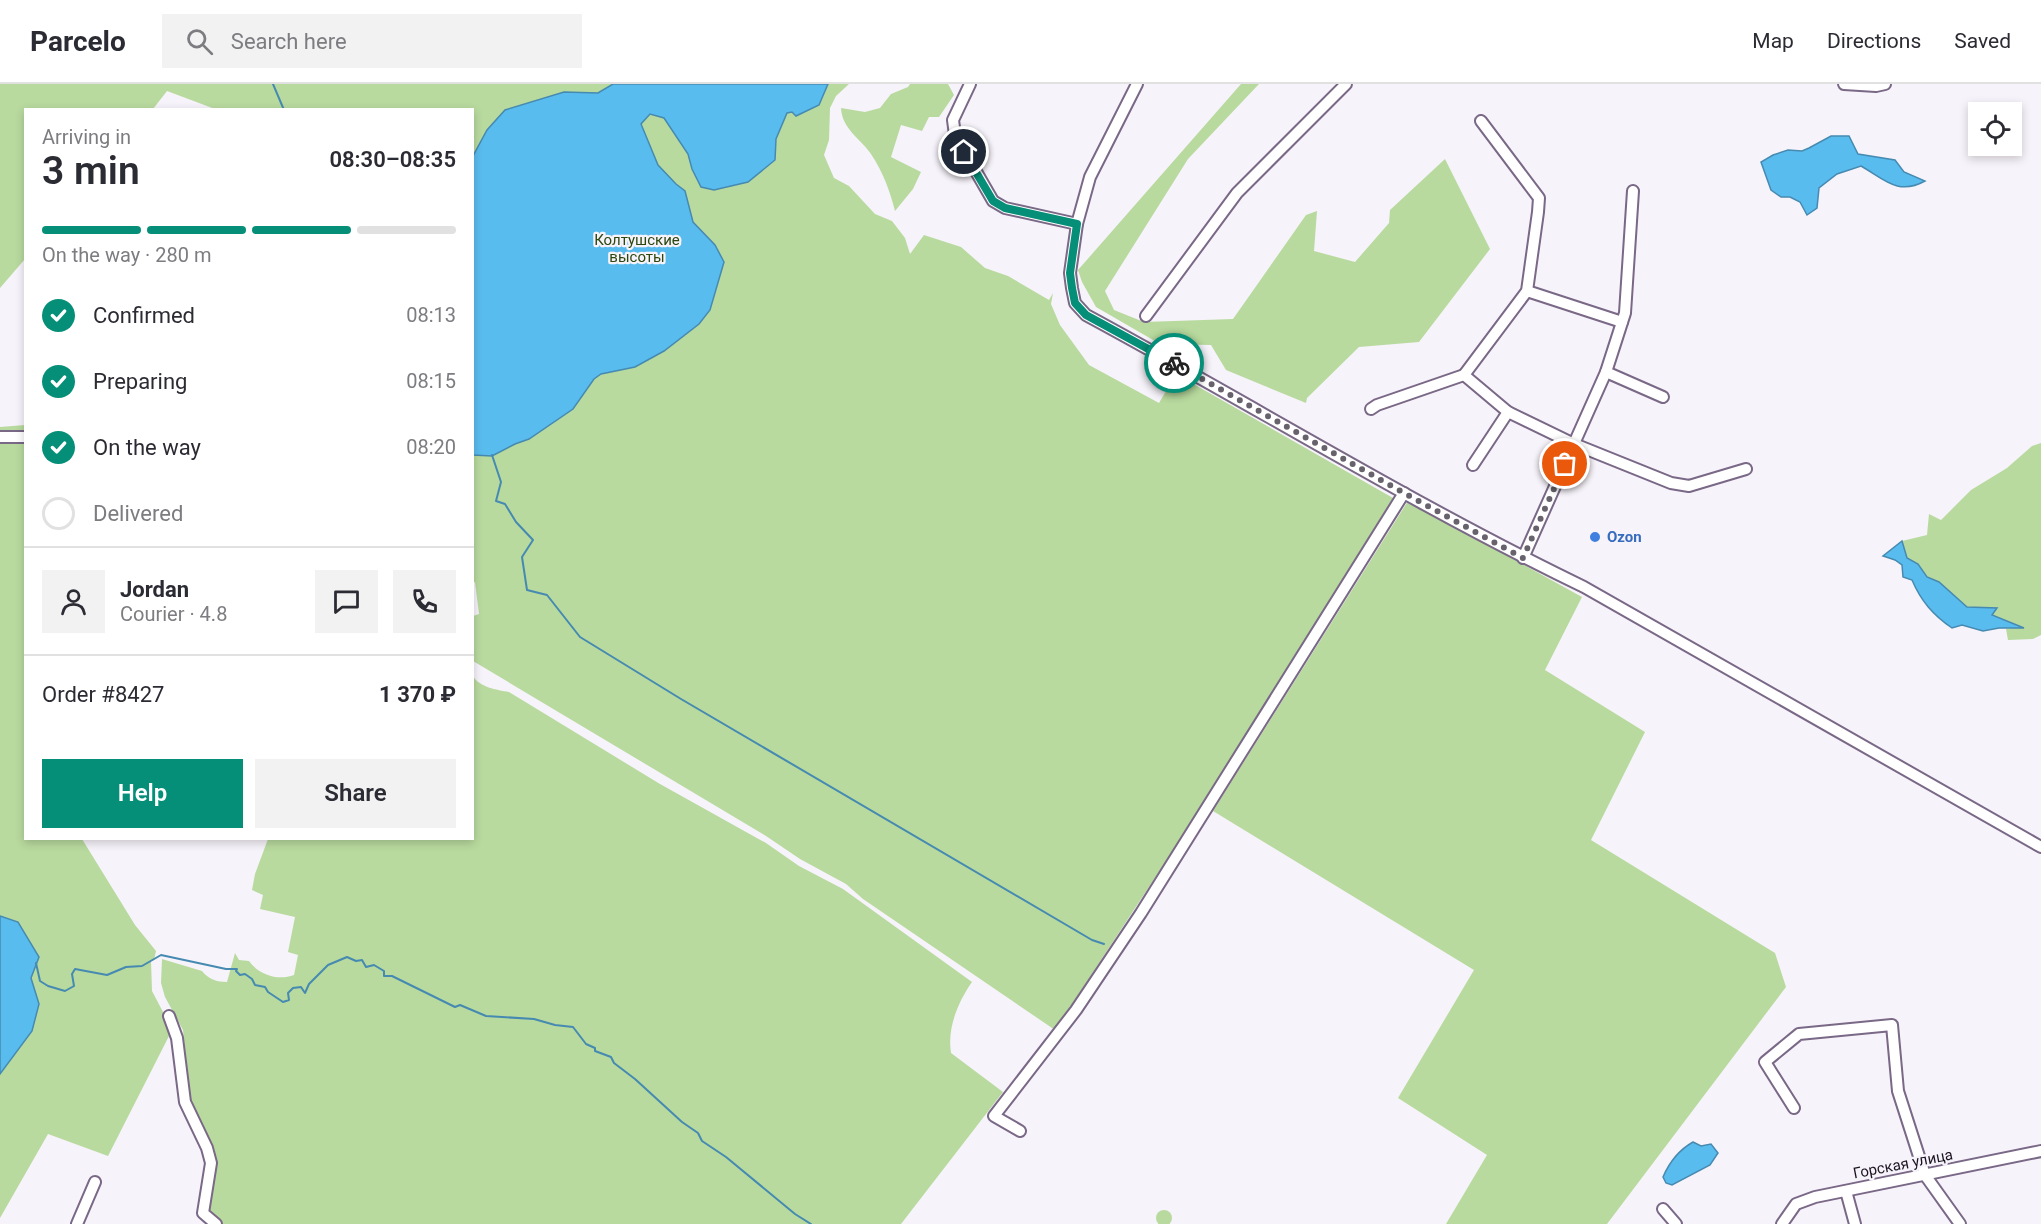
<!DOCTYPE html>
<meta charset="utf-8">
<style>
:root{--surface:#fff;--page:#f2f2f3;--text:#2b2b33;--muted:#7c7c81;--line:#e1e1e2;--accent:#068f78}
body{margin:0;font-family:Roboto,sans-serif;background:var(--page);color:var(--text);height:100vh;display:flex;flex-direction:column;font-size:22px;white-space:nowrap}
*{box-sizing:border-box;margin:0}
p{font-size:20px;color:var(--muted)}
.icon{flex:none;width:33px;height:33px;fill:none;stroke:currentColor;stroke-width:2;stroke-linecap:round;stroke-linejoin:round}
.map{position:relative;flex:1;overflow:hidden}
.side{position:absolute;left:24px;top:24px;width:450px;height:732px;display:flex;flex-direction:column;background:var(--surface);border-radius:0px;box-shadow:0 3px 9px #0003}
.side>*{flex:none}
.tools{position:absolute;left:1968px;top:18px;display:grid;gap:12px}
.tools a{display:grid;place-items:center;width:54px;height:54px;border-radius:0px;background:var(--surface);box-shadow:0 3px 9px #0003;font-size:30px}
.pin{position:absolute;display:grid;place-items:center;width:51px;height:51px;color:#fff;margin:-26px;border:3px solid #fff;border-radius:50%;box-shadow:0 2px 6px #0007}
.courier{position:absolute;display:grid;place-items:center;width:60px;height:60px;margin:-30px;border:4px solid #068f78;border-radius:50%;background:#fff;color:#222;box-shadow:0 2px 8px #0007}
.headline em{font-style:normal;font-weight:600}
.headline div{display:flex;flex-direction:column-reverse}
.headline{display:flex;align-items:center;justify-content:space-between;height:102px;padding:0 18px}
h1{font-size:39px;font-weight:600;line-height:45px}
.bar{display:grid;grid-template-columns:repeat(4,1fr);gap:9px 6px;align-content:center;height:72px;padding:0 18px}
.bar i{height:8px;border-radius:4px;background:var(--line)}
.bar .active{background:var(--accent)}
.bar p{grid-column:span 4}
.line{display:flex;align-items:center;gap:15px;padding:0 18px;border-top:2px solid var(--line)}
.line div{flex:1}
.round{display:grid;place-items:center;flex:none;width:63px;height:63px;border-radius:0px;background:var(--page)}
ol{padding:0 18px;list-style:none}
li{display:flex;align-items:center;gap:18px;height:66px}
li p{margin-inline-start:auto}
li .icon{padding:6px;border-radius:50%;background:var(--accent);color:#fff;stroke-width:4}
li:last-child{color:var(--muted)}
li i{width:33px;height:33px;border:3px solid var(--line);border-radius:50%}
.primary-button{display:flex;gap:12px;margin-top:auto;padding:12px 18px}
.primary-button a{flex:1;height:69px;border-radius:0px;background:var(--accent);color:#fff;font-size:24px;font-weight:600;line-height:69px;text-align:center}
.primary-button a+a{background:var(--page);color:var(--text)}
header{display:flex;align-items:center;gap:36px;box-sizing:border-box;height:84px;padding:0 30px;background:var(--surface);border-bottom:2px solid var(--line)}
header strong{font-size:28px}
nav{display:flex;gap:33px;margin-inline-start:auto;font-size:21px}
.search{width:420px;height:54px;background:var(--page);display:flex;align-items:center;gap:15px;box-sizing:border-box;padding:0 21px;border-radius:0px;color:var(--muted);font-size:22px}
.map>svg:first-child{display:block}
</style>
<header>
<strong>Parcelo</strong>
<div class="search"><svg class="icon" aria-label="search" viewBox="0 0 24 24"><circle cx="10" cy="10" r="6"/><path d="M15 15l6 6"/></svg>Search here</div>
<nav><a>Map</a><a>Directions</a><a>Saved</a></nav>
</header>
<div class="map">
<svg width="2041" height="1140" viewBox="0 0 2041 1140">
<rect width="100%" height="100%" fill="#f7f3fa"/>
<!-- green -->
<g fill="#b8da9e">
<polygon points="0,0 849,0 836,12 830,24 829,56 824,71 834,94 849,102 875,130 892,137 905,154 910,170 924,151 961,163 985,184 1008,192 1049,216 1053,209 1051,220 1060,241 1089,281 1159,319 1176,290 1393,414 1208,713 1055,946 863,815 846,800 800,775 766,752 473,577 473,532 479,530 475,498 472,499 472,26 215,25 167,7 153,25 26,26 25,175 0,204"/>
<path d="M 910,0 L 948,0 L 954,11 L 939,33 L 929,33 L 922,47 L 901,41 L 891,73 L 921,88 L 913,105 L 895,127 C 890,107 883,88 871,70 C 860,54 842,45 841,24 L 865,28 L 880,24 L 891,10 L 908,3 Z"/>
<polygon points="1241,0 1259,0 1188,75 1105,207 1114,226 1144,238 1233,235 1306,131 1317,127 1314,167 1355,178 1389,139 1390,126 1445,75 1490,165 1419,258 1359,263 1307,314 1306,319 1226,286 1211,261 1160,260 1096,223 1082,198 1078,186"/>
<polygon points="25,341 26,754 82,755 135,841 156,867 154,876 151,877 152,907 163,928 170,950 108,1072 48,1050 0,1134 0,343"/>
<polygon points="2041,359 2041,551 2033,555 2008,556 2006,545 2022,543 1992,531 1996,525 1967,523 1939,498 1927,493 1918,480 1907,474 1902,457 1927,451 1929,430 1941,436 1971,406 2007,384 2032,362"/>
<polygon points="1408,417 1582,513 1545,586 1645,648 1591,756 1775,869 1786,903 1607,1140 1446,1140 1487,1071 1398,1014 1474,886 1213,727"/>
<path d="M 473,592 C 479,603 497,606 509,608 L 660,700 L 766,759 L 799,782 L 843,805 L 972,898 C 958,918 947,944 951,969 L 1003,1008 L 901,1140 L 220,1140 L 208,1128 L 215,1078 L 214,1064 L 202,1044 L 188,1010 L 184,989 L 185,967 L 183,946 L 165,913 L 161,899 L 162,875 L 202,887 C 208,895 217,898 227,898 L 235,869 L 239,876 L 249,877 C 259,891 278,897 294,891 L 298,871 L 288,868 L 295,833 L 260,825 L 263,811 L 252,806 L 255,790 L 268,755 L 472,754 Z"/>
<circle cx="1164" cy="1134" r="8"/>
</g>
<!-- water -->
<g fill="#59bcef" stroke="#468ab1" stroke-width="1.5">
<polygon points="613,0 828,0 819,21 796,32 792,28 787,29 776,55 775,76 748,98 714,106 701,103 692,85 688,70 664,34 650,30 641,40 658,81 676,100 685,107 693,138 715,161 724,178 710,226 699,240 664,267 635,283 601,290 594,295 573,325 529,355 515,360 492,372 473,371 473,72 487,46 505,26 564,8 598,9"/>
<path d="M 1831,52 L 1849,52 L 1858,70 L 1895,76 L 1904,88 L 1925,97 C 1898,112 1884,95 1861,82 L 1837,90 L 1819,104 L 1817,124 L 1807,131 L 1800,118 L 1790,113 L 1781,113 L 1771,106 L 1761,78 L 1773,71 L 1788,66 L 1802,67 L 1809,64 Z"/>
<path d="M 1902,457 L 1907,474 L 1918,480 L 1927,493 L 1939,498 L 1967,523 L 1997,524 L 1992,531 L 2024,544 L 1999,544 L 1983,547 L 1962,541 L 1952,544 C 1933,531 1921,517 1912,496 L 1903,493 L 1902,481 L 1895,476 L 1883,472 Z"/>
<polygon points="0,832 18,838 39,873 31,894 39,920 32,947 0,990"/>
<path d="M 1693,1058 L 1701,1062 L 1711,1060 L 1718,1069 L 1710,1081 L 1672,1101 L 1666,1099 L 1663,1093 C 1669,1079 1679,1066 1693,1058 Z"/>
</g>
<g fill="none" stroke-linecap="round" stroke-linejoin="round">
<!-- stream -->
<g stroke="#468ab1" stroke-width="2">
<polyline points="273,0 284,26"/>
<polyline points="492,371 501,398 496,417 505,420 516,438 533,456 522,473 527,506 547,511 580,553 681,615 1092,856 1104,860"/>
<polyline points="36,879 40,897 48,902 65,907 74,902 72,890 75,885 107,891 126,883 142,882 161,871 226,885 237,885 236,887 240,891 245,890 252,895 255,901 265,903 268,908 283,918 289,916 288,909 293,904 301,903 305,909 309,900 328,881 347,873 356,877 362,876 366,883 374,881 384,887 384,892 392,892 455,923 460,921 486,932 534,935 555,941 573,943 586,960 595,964 595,967 611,973 614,979 635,995 682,1038 698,1049 702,1057 726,1073 795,1130 811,1140"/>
</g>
<!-- minor casing -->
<g stroke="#796886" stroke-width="14">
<g id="minor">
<polyline points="970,0 953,36 955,51 993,117 1005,124 1077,140"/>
<path d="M 1137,0 L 1090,93 L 1077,140 L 1070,189 L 1072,204 L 1075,219 L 1086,231 C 1253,321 1414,421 1584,503 L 2041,763"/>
<polyline points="1844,0 1876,2 1885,0"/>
<polyline points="1527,207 1622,238"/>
<polyline points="1146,232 1237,109 1346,0"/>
<polyline points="1606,288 1663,313"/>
<polyline points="1464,291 1508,328 1574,360 1671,399 1689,402 1746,385"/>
<polyline points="1464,291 1527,207 1538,128 1539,114 1481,37"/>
<polyline points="1371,325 1377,321 1464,291"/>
<polyline points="0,353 26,353"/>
<polyline points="1473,381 1508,328"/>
<polyline points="1523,474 1606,288 1625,229 1633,107"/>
<polyline points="169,932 177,954 185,1018 207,1064 211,1079 203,1129 216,1140"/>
<polyline points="1794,1024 1765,978 1799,950 1892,941 1898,1007 1925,1091 1960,1140"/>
<polyline points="1020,1047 994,1032 1076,926 1141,829 1404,409"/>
<polyline points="1846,1107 1855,1140"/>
<polyline points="1663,1125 1676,1140"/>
<polyline points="77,1140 95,1098"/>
<polyline points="1782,1140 1796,1120 1815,1113 2041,1067"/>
</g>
</g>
<!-- minor -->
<use href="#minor" stroke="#fff" stroke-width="10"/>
</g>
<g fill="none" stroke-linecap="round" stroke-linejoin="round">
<!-- done -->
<polyline stroke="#67626c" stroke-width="6" stroke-dasharray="0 10.8" points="1174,279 1404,409 1523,474 1565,380"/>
<!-- route -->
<polyline stroke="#068f78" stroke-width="8" points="964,68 993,117 1005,124 1077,140 1070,189 1072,204 1075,219 1086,231 1174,279"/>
</g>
<!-- markers -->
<circle fill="#3f7fe0" stroke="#f7f3fa" stroke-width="2" cx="1595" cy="453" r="6"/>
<g text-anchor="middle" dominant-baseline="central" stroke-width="4.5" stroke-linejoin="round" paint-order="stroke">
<!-- park labels -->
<g font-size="15" fill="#2b470e" stroke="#f7f3fa">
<text x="637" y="156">Колтушские<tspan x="637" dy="17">высоты</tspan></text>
</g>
<!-- shop labels -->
<g font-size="15" font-weight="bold" fill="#366cbe" stroke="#f7f3fa" text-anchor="start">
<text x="1607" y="453">Ozon</text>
</g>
<!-- street labels -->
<g font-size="15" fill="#1a1420" stroke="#f7f3fa">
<text transform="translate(1903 1080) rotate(-11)">Горская улица</text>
</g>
</g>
</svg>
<div class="tools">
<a><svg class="icon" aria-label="locate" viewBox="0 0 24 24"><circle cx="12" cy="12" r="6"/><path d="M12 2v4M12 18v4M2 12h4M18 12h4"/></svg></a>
</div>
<div class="pin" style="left:1565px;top:380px;background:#ea580c"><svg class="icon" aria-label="bag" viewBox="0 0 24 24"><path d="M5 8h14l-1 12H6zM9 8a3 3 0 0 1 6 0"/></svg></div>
<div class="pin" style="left:964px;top:68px;background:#1f2937"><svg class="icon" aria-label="home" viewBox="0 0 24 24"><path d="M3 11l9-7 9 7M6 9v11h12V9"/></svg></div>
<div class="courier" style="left:1174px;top:279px"><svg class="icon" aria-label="bike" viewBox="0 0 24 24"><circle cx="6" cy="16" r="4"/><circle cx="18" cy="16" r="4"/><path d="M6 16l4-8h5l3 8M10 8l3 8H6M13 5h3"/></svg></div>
<section class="side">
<div class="headline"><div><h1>3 min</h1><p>Arriving in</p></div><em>08:30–08:35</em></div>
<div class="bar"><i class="active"></i><i class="active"></i><i class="active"></i><i></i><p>On the way · 280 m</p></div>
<ol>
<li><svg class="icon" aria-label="check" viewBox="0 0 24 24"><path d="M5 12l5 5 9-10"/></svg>Confirmed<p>08:13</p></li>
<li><svg class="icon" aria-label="check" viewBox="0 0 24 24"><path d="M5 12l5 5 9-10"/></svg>Preparing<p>08:15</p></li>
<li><svg class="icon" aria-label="check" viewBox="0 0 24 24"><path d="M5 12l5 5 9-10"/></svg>On the way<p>08:20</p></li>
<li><i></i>Delivered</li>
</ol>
<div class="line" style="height:108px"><a class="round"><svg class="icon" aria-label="person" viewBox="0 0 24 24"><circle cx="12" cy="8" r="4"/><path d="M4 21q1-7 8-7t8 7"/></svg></a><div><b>Jordan</b><p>Courier · 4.8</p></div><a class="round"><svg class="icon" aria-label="chat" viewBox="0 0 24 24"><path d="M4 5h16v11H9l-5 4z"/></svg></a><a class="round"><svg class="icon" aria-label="phone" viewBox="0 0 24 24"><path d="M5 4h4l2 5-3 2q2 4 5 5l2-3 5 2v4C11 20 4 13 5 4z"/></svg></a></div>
<div class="line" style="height:78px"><div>Order #8427</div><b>1 370 ₽</b></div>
<div class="primary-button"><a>Help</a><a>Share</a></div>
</section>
</div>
